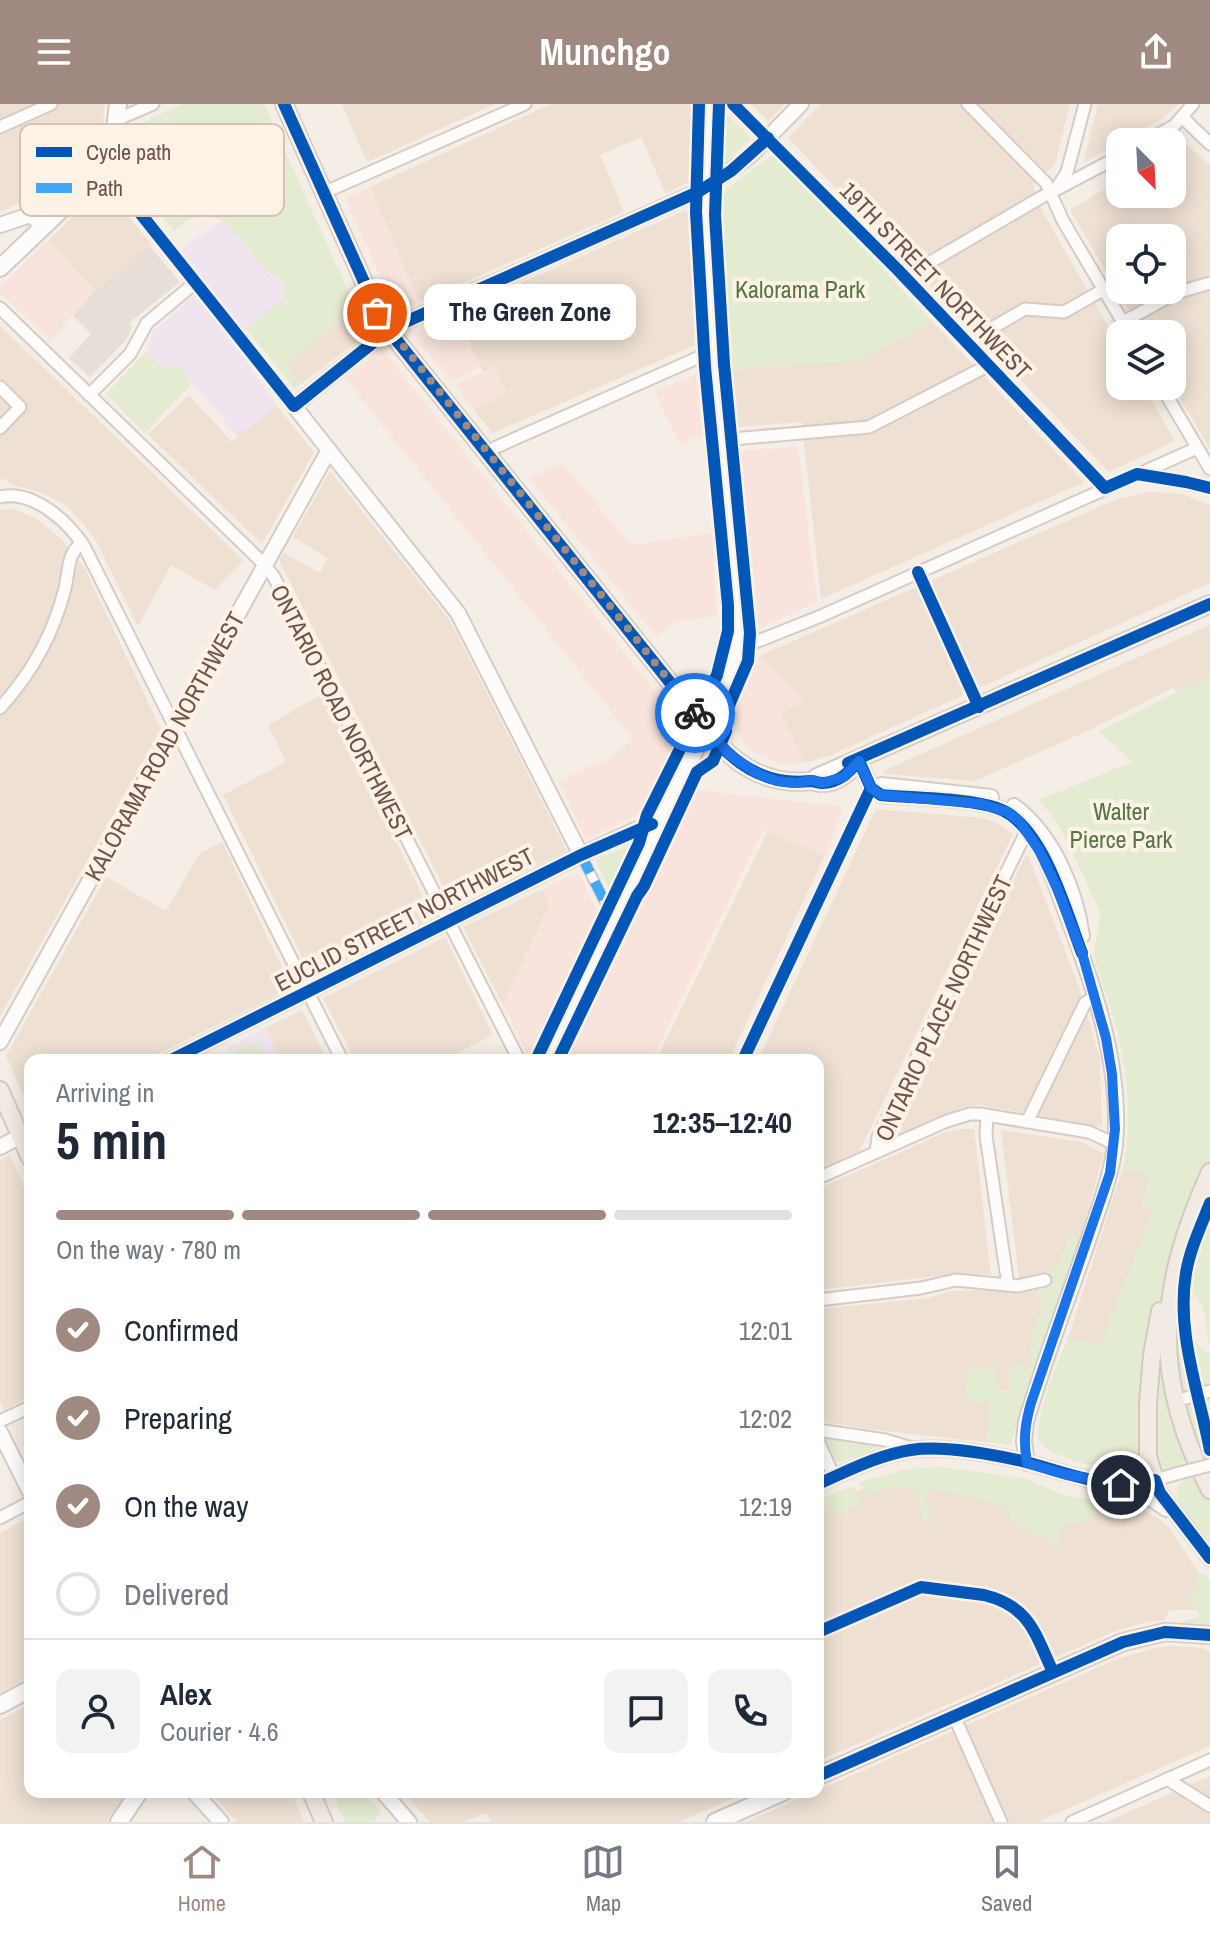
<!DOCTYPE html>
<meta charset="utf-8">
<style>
:root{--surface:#fff;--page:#f2f2f3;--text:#1f2937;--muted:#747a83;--line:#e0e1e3;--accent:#9f8980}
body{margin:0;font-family:"Archivo Narrow",sans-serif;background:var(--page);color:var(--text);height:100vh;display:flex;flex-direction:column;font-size:30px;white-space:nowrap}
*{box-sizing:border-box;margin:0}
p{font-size:26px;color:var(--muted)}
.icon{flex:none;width:44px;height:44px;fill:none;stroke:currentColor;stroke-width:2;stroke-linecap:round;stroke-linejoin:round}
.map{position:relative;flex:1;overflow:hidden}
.drawer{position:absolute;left:24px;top:950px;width:800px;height:744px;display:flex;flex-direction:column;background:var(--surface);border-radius:16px;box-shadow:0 4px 20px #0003}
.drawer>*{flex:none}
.needle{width:52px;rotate:156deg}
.controls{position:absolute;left:1106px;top:24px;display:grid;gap:16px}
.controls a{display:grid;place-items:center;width:80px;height:80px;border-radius:16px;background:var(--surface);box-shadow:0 4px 20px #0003;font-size:40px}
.pin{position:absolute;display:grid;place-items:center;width:68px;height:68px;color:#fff;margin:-34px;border:4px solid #fff;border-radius:50%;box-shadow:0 2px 8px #0007}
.courier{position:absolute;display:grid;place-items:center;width:80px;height:80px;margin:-40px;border:6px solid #1a73e8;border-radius:50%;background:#fff;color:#222;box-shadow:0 2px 10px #0007}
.bubble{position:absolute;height:56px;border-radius:16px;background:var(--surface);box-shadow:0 4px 20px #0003;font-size:26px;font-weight:800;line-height:56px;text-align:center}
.summary em{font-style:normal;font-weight:800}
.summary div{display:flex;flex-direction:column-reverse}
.summary{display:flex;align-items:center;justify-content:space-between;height:136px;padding:0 32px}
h1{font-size:52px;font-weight:800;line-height:60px}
.bar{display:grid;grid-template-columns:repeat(4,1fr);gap:12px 8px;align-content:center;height:96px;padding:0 32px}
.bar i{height:10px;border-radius:6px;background:var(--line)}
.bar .selected{background:var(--accent)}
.bar p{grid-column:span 4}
.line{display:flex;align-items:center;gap:20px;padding:0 32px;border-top:2px solid var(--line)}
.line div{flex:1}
.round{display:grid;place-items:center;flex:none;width:84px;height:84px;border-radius:16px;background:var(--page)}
ol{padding:0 32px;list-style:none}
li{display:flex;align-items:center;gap:24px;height:88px}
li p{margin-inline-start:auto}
li .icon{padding:8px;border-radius:50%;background:var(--accent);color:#fff;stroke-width:4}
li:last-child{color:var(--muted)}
li i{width:44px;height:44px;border:4px solid var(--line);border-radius:50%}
header{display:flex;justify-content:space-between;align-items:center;height:104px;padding:0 32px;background:var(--accent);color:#fff;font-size:36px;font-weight:800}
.tab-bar{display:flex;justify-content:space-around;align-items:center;height:112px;border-top:2px solid var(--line);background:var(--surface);font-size:22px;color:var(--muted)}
.tab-bar a{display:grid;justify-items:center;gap:4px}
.tab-bar .selected{color:var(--accent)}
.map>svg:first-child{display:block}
</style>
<header><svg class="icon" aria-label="menu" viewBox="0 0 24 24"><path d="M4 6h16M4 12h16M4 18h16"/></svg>Munchgo<svg class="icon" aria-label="share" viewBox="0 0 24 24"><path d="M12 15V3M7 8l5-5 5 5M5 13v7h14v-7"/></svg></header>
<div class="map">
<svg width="1210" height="1718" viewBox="0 0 1210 1718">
<rect width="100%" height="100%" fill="#f5eee6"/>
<!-- residential -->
<g fill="#eee0d3" fill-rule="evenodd">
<polygon points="0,0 105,0 99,48 94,57 77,73 0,108"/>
<polygon points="342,0 495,0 367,58"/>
<polygon points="551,0 692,0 688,79 665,89 641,33 600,51 624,108 419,198 370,83"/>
<polygon points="751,0 785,0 768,17"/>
<polygon points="821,0 1070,0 1055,60 1033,81 1042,107 1120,243 1120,282 1143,282 1175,337 1109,368 788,34"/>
<polygon points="1098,0 1179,0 1162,15 1083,59"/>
<path d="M 1183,38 L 1210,61 L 1210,345 L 1172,280 L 1172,230 L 1143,230 L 1070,106 L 1120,76 L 1120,90 L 1172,90 L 1172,45 ZM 1120,134 L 1172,134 L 1172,186 L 1120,186 Z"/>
<polygon points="97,89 108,89 152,141 96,186 48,137"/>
<polygon points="686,106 690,109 695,241 493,329 473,305 506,289 495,263 483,268 455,208"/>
<polygon points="356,205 367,230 301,280 286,260"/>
<polygon points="932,217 1084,378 821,495 802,318 736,323 730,265 860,257"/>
<polygon points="0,222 243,456 215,486 171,461 138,523 96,436 69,403 43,389 12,381 3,374 0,376"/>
<polygon points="189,291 232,338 276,301 314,348 262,440 148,330"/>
<polygon points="330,367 451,518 567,747 454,803 279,456 284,449 320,469 328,454 293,433"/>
<polygon points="1149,388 1182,390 1210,401 1210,479 831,651 804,659 781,608 803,597 759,552 1117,395"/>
<polygon points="14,405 35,414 60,434 84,463 161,626 0,912 0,406"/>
<polygon points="1210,521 1210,572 1179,588 1172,584 1092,625 975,677 884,670 885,666"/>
<polygon points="322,590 434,814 312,873 223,691 286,658 268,621"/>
<polygon points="876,705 981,714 995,718 1013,730 859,1048 818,1066 818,956 758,956"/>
<polygon points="768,727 825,751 729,956 656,956"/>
<polygon points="222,738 292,884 146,956 30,956 30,1006 6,952 106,773 166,807 200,749"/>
<polygon points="1026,751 1029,753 1078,881 1090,921 1100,955 1102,1023 980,1001 964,1003 888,1036"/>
<polygon points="543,785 549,801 503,901 463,823"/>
<polygon points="445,833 493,931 444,956 355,956 323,894"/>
<polygon points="302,906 327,956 281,956 265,924"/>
<polygon points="962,1025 974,1025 991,1171 963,1169 818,1186 818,1085 946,1028"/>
<polygon points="1001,1026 1082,1038 1104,1050 1079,1136 1070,1132 1059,1160 1046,1171 1019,1174"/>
<polygon points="10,1051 30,1096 30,1293 4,1306 0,1298 0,1056"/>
<polygon points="1123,1064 1150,1071 1143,1102 1152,1107 1101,1240 1068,1234"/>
<polygon points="1038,1185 1035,1192 1045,1195 1032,1231 1030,1260 1009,1262 1011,1285 998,1286 971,1297 988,1296 989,1316 986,1338 866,1325 821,1317 818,1205 929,1194 950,1187"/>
<polygon points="876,1379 1092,1399 1119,1397 1132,1400 1161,1416 1172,1427 1193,1461 1210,1481 1198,1506 1170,1506 1164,1516 1147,1518 1113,1528 818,1657 818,1403"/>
<polygon points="30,1413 30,1573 0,1589 0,1429"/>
<polygon points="1175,1542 1202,1544 1210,1547 1210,1642 1037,1718 746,1718 1117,1555 1155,1544"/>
<polygon points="30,1600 30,1688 128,1688 107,1718 0,1718 0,1616"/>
<polygon points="1210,1672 1210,1718 1106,1718"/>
<polygon points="210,1688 291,1688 304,1718 237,1718"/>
<polygon points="403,1688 747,1688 679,1718 491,1718 486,1709 463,1718 430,1718"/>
</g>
<!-- commercial -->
<g fill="#f8e4dc">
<polygon points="370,83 419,198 396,208 345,94"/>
<polygon points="48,137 96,186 50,236 0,189 0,182"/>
<polygon points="455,208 480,263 451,278 412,228"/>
<polygon points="382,245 682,621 681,629 646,703 639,710 586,736 559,678 613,652 633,635 345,274"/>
<polygon points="495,262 506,290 473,305 455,281"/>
<polygon points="696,270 702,330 679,340 655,288"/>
<polygon points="798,342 817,498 759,525 741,347"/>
<polygon points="563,359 631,441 712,429 717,511 679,517 656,532 529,374"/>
<polygon points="759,552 804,597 781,608 804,659 779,659 750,646 730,618"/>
<polygon points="697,686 844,703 825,751 763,726 652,956 567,956"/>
<polygon points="578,768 598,809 529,954 503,901 549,801 543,785"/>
</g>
<!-- industrial -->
<polygon fill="#e7ded7" points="150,142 180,178 129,219 132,223 126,236 90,273 69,254 91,230 73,212 96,186"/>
<!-- education -->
<g fill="#f0e5ef">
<polygon points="221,117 232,124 267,168 284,179 286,187 285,194 233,238 276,301 238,333 179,263 161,262 153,258 146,248 152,229 206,180 182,145"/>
<polygon points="265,924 281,956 235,956 228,943"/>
</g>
<!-- green -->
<g fill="#e3ebd1">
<path d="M 183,0 L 264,0 L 356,205 L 286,260 L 301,280 L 295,285 L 247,225 L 285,194 L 284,179 C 278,173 270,170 264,164 C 246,143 228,106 195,111 L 174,127 L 129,69 L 134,22 Z"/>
<polygon points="726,10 749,32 750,36 724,59 722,57"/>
<polygon points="773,51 932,217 860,257 730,265 720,90"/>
<path d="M 146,248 C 155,262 163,262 179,263 L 192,279 L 145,329 L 106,290 Z"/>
<path d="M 1210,572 L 1210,1241 C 1203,1223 1210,1206 1195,1192 L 1193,1194 L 1189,1205 L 1193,1157 L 1189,1167 L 1187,1226 L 1197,1295 L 1210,1340 L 1210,1440 L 1178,1398 L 1176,1388 L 1185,1374 L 1189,1357 C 1180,1360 1170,1366 1160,1368 C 1138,1373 1047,1358 1039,1335 C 1033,1319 1060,1251 1068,1234 L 1101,1239 L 1152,1107 L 1143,1103 L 1150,1072 L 1123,1064 C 1137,991 1120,927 1096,860 L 1094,848 L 1101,809 L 1059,721 L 1039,696 L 1132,658 L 1099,627 Z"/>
<polygon points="633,739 611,784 608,783 596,756"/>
<polygon points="253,939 258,939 265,953 260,956 238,956 234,948"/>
<polygon points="1070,1132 1081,1137 1010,1341 986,1338 989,1316 988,1297 971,1297 968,1294 966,1266 996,1264 998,1286 1011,1285 1009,1262 1030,1260 1032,1231 1045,1195 1035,1192 1038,1185 1048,1180 1046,1171 1059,1160"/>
<polygon points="1194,1235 1206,1249 1210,1249 1210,1309 1198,1274 1192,1237"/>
<polygon points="829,1333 877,1341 879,1343 840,1358 832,1354 824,1337"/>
<polygon points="943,1363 1022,1374 1064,1391 1088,1395 1097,1409 1092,1416 1063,1422 1059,1428 1061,1442 1011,1418 1011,1411 1000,1402 985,1397 931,1385 927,1394 927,1407 935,1414 934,1421 923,1419 919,1393 912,1385 888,1384 870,1392 859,1379 906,1365"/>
<polygon points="852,1382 864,1399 835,1412 830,1401 826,1401 823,1394"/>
<polygon points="1204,1470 1210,1478 1210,1522 1179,1519 1200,1512 1189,1490 1200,1485 1194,1475"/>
<polygon points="331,1688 364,1688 382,1709 373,1718 345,1718"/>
</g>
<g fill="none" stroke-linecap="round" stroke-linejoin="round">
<!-- minor-tunnel -->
<polyline stroke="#d4c7bf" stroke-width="11" stroke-dasharray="11 5.5" stroke-linecap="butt" points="210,196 233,224"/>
<!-- pedestrian casing -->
<g stroke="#d6cbc5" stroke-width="12">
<polyline id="pedestrian" points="581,751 613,814"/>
</g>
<!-- minor casing -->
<g stroke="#d6cbc5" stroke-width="15">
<g id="minor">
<polyline points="733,0 898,166 1105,384"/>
<polyline points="968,0 1046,79 1063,117 1130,230"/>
<polyline points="1183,14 1210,40"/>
<polyline points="116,16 153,0"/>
<polyline points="0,23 51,0"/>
<polyline points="1145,38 1175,21 1193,0"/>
<polyline points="105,65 210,196"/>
<polyline points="1058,82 1067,68 1085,0"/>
<polyline points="323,89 525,0"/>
<polyline points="905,173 1040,94 1120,52"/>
<polyline points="0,204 264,460 274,473 519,956"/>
<polyline points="1123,218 1176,189 1210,179"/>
<polyline points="233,224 294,302"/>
<polyline points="970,240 980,231 1025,205 1064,208 1103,186"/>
<polyline points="1161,282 1210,365"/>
<polyline points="0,283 20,303 0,324"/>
<polyline points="89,291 130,250 147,219 196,178"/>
<polyline points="721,336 869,323 989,261"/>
<polyline points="485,348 713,247"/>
<polyline points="1138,370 1210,384"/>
<path d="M 0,393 C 33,385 69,418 85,444 L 342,956"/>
<polyline points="918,468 979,603"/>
<polyline points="738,545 821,512 1197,344"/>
<path d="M 0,604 C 31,570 54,529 65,484 C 69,468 67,449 82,439"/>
<polyline points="743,956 871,684"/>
<polyline points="987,1012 986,1032 1008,1181"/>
<polyline points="1027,1018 1085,899 1095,893"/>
<polyline points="876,1048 878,1033 1030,720"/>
<polyline points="818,1074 947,1017 970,1010 980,1010 1089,1028 1115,1040"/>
<polyline points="818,1196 921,1184 956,1176 1017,1182 1045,1176"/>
<polyline points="1176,1297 1210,1287"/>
<polyline points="0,1317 30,1303"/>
<polyline points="818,1326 885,1336 915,1345"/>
<polyline points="818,1337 834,1373"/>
<polyline points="1155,1376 1183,1368"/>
<polyline points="0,1414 30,1398"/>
<path d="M 818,1528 L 921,1483 L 984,1491 C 1030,1502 1035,1530 1053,1568"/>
<polyline points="954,1612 1001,1718"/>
<polyline points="1167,1675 1210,1702"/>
<polyline points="1072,1718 1210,1656"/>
</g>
</g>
<!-- tertiary casing -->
<g stroke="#d6cbc5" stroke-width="18">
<g id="tertiary">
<polyline points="0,121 30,111 44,122"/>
<path d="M 859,657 L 871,684 L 881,691 C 913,694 982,694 1007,708 C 1041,727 1054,778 1067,811 C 1094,882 1122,963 1115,1041 C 1111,1073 1099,1103 1089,1134 C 1068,1195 1044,1256 1026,1318 L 1024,1337 L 1027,1359"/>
<polyline points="871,684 882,681 991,693"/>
<path d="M 1014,702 C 1053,731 1075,785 1082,832"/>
<polyline points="581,751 458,509 294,302 375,237 403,219 706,84 750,52 801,0"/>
<polyline points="0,938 329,346"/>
<polyline points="171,956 581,751 635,726 658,719"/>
<polyline points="0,1043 30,1027"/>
<polyline points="0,1328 30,1388"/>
<path d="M 818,1380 C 848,1367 878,1351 911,1346 C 942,1341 990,1350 1022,1357 C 1066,1368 1109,1388 1155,1376 L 1160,1389 L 1210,1454"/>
<polyline points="1125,1384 1155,1397 1166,1405"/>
<polyline points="194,1688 221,1718"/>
<polyline points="383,1688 409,1718"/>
</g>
</g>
<!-- secondary casing -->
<g stroke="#d5cac3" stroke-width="20">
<g id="secondary">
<path d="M 284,0 L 382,218 L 720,641 C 745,668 774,681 810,677 C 814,677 818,679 822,679 C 839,679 849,668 859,657"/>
<polyline points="0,164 108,61 112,50 118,0"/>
<polyline points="817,673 1210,500"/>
<path d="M 545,956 L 727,580 L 738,545 L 739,517 C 721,345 701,173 709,0"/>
<polyline points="0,1601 30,1585"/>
<polyline points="818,1672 1123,1538 1165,1528 1210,1531"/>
<polyline points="119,1718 139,1688"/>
<polyline points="715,1718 783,1688"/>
</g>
</g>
<!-- primary casing -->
<g stroke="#d4c9c4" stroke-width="20">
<g id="primary">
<polyline points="0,986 30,1054"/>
<path d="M 1210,1068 C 1158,1183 1150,1272 1210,1386"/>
<polyline points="1155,1376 1148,1352 1148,1299 1152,1251 1160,1207"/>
<polyline points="1122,1381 1137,1373 1148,1352"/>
<polyline points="311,1688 324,1718"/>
</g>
</g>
<!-- pedestrian -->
<use href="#pedestrian" stroke="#fefcfb" stroke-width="8"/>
<!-- minor -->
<use href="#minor" stroke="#fefcfb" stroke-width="11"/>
<!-- tertiary -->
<use href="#tertiary" stroke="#fefcfb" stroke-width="14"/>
<!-- secondary -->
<use href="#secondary" stroke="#fefcfb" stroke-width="16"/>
<!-- primary -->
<use href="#primary" stroke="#f1ebe3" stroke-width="16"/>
<!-- minor-bridge casing -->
<g stroke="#d6cbc5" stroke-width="15" stroke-linecap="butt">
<polyline id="minor-bridge" points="1183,1368 1210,1361"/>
</g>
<!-- minor-bridge -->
<use href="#minor-bridge" stroke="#fefcfb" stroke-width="11"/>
<!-- quiet -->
<polyline stroke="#3fa9f5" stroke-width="10" stroke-dasharray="20 10" stroke-linecap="butt" points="581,751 610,808"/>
<!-- cycleway casing -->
<g stroke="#fef2e6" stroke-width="17">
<g id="cycleway">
<path d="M 284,0 L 382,218 L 720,641 C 745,668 774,681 810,677 C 814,677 818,679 822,679 C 839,679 849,668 859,657"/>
<polyline points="733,0 898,166 1105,384 1137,370 1186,378 1210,384"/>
<polyline points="105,65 294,302 375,237 403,219 698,88 731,67 768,34"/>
<polyline points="918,468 979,603"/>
<path d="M 859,657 L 871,684 L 881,691 C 913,694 969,694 997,704 C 1043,719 1066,808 1082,849"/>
<polyline points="848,659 1210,500"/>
<polyline points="171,956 581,751 652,720"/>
<polyline points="536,956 639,739 647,711 717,571 728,527 728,501 705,263 696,108 699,0"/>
<polyline points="558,956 637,792 644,782 697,668 713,657 726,627 723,622 723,615 748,557 750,529 724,260 715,111 719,0"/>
<polyline points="743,956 871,684"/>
<path d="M 1210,1099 C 1201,1122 1190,1145 1186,1169 C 1176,1228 1199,1289 1210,1346"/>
<path d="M 818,1380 C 848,1367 878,1351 911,1346 C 942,1341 990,1350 1022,1357 C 1066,1368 1109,1388 1155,1376 L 1160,1389 L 1210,1454"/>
<path d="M 818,1528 L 921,1483 L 984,1491 C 1030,1502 1035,1530 1053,1568"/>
<polyline points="818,1672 1123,1538 1165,1528 1210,1531"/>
</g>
</g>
<!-- cycleway -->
<use href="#cycleway" stroke="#0057b8" stroke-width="12"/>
</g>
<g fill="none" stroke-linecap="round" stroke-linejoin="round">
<!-- done -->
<polyline stroke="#9f8980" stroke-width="8" stroke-dasharray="0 14.4" points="377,209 695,609"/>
<!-- route -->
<path stroke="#1a73e8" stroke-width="10" d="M 695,609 L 730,651 L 758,670 L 777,677 L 796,679 L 813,676 L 822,679 L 844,673 L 859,657 L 871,684 L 881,691 L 982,700 L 1007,708 L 1019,717 L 1039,746 L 1057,784 L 1082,849 L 1106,934 L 1112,970 L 1115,1025 L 1110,1069 L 1031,1299 C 1025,1320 1023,1337 1027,1359 L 1064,1370 L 1121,1381"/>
</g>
<g text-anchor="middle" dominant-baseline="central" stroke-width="8" stroke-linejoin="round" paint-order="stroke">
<!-- street labels -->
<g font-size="24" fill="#715349" stroke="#fef2e6">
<text transform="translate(936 176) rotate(46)">19TH STREET NORTHWEST</text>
<text transform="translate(342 608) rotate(63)">ONTARIO ROAD NORTHWEST</text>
<text transform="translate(164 642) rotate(-61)">KALORAMA ROAD NORTHWEST</text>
<text transform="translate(404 815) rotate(-27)">EUCLID STREET NORTHWEST</text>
<text transform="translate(943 904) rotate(-65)">ONTARIO PLACE NORTHWEST</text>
</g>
<!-- park labels -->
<g font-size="24" fill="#567742" stroke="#fef2e6">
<text x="800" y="185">Kalorama Park</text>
<text x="1121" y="707">Walter<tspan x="1121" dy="28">Pierce Park</tspan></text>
</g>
</g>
<!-- legend -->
<rect x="20" y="20" width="264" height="92" rx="12" fill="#fef2e6" stroke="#d4c2b7" stroke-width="2"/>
<rect x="36" y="43" width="36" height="10" fill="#0057b8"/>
<rect x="36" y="79" width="36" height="10" fill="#3fa9f5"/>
<g font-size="22" fill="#715349">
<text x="86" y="56">Cycle path</text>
<text x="86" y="92">Path</text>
</g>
</svg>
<div class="controls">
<a><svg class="needle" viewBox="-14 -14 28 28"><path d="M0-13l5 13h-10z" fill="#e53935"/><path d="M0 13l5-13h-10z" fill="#747a83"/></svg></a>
<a><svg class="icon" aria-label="locate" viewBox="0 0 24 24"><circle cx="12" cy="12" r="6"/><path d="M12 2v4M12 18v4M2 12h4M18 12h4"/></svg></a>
<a><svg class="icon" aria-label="layers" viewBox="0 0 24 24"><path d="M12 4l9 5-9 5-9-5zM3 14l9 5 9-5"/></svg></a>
</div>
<div class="pin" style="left:377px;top:209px;background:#ea580c"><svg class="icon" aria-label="bag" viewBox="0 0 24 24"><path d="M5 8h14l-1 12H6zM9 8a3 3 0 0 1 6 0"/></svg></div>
<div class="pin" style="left:1121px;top:1381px;background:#1f2937"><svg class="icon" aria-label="home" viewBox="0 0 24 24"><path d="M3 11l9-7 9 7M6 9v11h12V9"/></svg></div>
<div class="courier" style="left:695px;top:609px"><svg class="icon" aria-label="bike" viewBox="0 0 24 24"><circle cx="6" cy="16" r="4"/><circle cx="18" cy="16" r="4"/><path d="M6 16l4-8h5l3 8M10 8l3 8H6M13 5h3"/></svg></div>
<div class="bubble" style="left:424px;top:180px;width:212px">The Green Zone</div>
<section class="drawer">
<div class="summary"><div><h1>5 min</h1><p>Arriving in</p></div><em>12:35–12:40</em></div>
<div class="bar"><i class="selected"></i><i class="selected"></i><i class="selected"></i><i></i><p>On the way · 780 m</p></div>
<ol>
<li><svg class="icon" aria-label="check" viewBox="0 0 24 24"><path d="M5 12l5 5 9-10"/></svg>Confirmed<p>12:01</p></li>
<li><svg class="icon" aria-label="check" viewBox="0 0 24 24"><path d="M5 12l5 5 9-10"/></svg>Preparing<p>12:02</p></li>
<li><svg class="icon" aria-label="check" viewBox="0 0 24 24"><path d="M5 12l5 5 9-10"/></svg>On the way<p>12:19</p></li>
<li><i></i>Delivered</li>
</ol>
<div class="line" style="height:144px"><a class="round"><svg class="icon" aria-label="person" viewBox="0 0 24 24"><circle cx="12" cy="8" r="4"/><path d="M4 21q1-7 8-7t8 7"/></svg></a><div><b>Alex</b><p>Courier · 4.6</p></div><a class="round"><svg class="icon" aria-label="chat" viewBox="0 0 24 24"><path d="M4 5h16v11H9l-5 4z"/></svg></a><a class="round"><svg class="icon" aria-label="phone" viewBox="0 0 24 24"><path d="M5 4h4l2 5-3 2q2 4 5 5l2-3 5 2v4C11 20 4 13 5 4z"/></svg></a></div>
</section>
</div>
<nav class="tab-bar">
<a class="selected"><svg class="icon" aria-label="home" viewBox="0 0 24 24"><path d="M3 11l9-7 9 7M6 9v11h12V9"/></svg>Home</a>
<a><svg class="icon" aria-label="map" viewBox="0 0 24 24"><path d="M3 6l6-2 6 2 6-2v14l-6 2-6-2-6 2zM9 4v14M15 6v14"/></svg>Map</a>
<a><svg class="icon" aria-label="saved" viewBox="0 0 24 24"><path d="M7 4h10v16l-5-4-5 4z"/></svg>Saved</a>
</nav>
